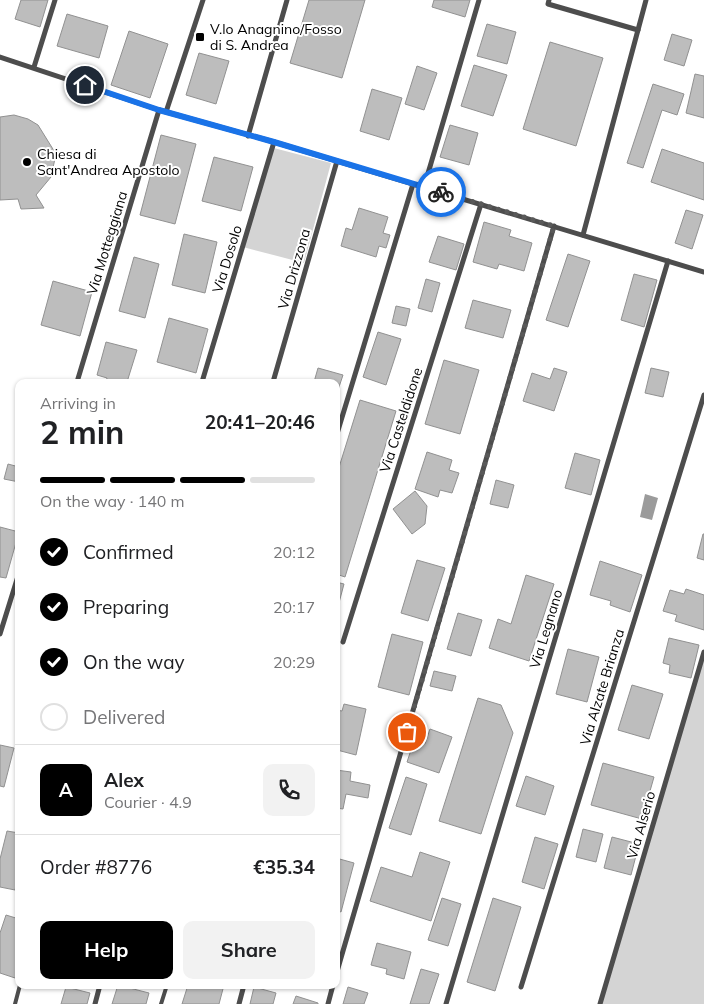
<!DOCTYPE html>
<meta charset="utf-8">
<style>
:root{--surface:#fff;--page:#f2f2f2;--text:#202124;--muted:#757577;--line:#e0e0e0;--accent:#000}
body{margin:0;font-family:Mulish,sans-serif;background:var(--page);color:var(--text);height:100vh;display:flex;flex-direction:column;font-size:19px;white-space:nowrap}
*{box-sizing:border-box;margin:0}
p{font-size:16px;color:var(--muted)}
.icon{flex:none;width:28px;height:28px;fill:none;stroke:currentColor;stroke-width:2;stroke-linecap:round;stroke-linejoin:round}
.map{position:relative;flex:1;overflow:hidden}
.sheet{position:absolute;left:15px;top:379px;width:325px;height:610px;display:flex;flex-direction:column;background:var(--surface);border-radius:10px;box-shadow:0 1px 4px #0004}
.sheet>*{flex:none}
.pin{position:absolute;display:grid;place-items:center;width:42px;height:42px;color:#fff;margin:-21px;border:2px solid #fff;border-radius:50%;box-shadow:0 1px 5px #0007}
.courier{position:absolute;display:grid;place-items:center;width:50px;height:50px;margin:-25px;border:4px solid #1a73e8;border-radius:50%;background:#fff;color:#222;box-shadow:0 1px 6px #0007}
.headline em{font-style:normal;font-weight:700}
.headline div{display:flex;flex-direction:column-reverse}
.headline{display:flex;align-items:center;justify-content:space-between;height:85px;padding:0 25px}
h1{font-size:32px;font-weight:700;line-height:38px}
.bar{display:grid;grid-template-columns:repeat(4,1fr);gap:8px 5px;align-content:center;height:60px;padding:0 25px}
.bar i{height:6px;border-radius:4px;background:var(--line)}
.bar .on{background:var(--accent)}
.bar p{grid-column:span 4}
.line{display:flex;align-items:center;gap:12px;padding:0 25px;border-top:1px solid var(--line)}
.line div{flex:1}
.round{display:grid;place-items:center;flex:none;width:52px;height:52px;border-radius:10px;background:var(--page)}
ol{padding:0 25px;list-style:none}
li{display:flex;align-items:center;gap:15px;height:55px}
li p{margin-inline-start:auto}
li .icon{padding:5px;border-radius:50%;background:var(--accent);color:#fff;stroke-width:4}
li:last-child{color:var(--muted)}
li i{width:28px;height:28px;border:2px solid var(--line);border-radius:50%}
.action{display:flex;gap:10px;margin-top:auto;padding:10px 25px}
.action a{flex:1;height:58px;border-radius:10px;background:var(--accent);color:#fff;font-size:20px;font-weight:700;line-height:58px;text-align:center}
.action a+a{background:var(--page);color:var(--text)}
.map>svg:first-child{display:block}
</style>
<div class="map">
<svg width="704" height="1004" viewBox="0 0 704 1004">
<rect width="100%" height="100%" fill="#fff"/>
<!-- green -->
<g fill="#d4d4d4">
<polygon points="270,147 331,163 304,263 243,247"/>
<polygon points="704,652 704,1004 600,1004"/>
</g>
<!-- water -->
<polygon fill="#9b9b9b" points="645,494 658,498 652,520 640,517"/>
<!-- building -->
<g fill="#bdbdbd" stroke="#919191">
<polygon points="21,0 48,0 40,27 15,19"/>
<polygon points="309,0 365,0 342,78 290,63"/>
<polygon points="434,0 470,0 465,17 432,7"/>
<polygon points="67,14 108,26 99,58 57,46"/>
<polygon points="487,24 516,32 507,64 477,56"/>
<polygon points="129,31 168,44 150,98 111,85"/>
<polygon points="672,34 692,40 684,66 664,60"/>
<polygon points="550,42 603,58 576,146 523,129"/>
<polygon points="199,53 229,61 216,104 186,95"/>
<polygon points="474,65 507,75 493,116 461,106"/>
<polygon points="417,66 437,73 424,110 405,104"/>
<polygon points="695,74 704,76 704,118 686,113"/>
<polygon points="653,84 684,94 677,115 662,110 643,168 627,163"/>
<polygon points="372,89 402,98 389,140 360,131"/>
<polygon points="14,115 28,119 38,125 56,154 51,177 36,195 44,208 21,209 18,199 0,200 0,117"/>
<polygon points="450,125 478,133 469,165 440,157"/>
<polygon points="161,135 196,144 175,224 140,215"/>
<polygon points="662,149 704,163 704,200 651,182"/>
<polygon points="214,157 253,167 241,211 202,201"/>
<polygon points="359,208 388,217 383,233 390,235 386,248 379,246 376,257 341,246 346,228 352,230"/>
<polygon points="686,210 703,215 692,249 675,243"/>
<polygon points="484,222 511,230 509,236 532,243 524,271 499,264 497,269 473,262"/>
<polygon points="184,234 217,242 205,293 172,285"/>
<polygon points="438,236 464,244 456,270 429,262"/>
<polygon points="568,254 590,261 568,327 546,320"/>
<polygon points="134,257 159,264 145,318 119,311"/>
<polygon points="634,274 657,280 644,327 621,320"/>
<polygon points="426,279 440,283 432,312 418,308"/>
<polygon points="53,281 92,292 80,336 41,325"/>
<polygon points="473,300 511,310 503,338 465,328"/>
<polygon points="396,306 410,309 406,326 392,323"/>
<polygon points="169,318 208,329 196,373 157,362"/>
<polygon points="378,332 401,339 386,385 363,377"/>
<polygon points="106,342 137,350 127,382 106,382 107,378 97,375"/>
<polygon points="444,360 479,370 460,434 425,424"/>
<polygon points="318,368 343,375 336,396 336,382 314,382"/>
<polygon points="554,368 567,372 554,411 523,401 532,373 550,379"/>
<polygon points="651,368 669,372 663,397 645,393"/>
<polygon points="360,400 396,411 345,577 336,574 336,477"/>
<polygon points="427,452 452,460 449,470 459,473 452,493 440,490 438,497 415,489"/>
<polygon points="575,453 600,460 591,495 565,488"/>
<polygon points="8,464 19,467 19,482 4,479"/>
<polygon points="496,480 514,485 508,508 490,504"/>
<polygon points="415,491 427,506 425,524 412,534 393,509"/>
<polygon points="0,527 19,532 6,578 0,577"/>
<polygon points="703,534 704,534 704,560 697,558"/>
<polygon points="417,560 445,568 428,621 401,613"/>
<polygon points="600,561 642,575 630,612 610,605 611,601 590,595"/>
<polygon points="526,575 554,584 529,661 489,648 498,619 511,624"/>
<polygon points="336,582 344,584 336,614"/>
<polygon points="686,589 704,595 704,630 675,621 677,615 663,611 670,590 684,594"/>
<polygon points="458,613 482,620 471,656 447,649"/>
<polygon points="392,634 423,642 409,695 378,687"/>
<polygon points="669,638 699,645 691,678 669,673 670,665 663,663"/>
<polygon points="568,649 599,657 587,702 556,694"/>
<polygon points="434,671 456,676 452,691 430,686"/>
<polygon points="632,685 663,694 649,739 618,730"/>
<polygon points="478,698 501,705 513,733 481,834 439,821"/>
<polygon points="344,704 366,709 356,755 337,750 338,744 336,744 336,710 342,711"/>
<polygon points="430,729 452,737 439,773 407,762 414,741 425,744"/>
<polygon points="0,745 14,748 4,787 0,786"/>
<polygon points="603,763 654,777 642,819 591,805"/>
<polygon points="336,770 351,772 350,781 370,785 368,798 346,794 343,809 336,808"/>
<polygon points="526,776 554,786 545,815 516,806"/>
<polygon points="406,777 427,784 411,835 389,828"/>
<polygon points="583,829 603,834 596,862 576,857"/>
<polygon points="7,831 19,833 19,875 15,890 0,887 0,859"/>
<polygon points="535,837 558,844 544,889 522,882"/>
<polygon points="612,837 639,844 631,875 604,868"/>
<polygon points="420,852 450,862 431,921 370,901 381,867 412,877"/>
<polygon points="336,858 354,863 341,912 336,910"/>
<polygon points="442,898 461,904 448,946 428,940"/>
<polygon points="493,898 521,907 495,991 467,982"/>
<polygon points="6,915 19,919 19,968 15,978 0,973 0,933"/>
<polygon points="377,943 411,952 404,979 386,974 387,969 371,965"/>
<polygon points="421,969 439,974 429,1004 410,1004"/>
<polygon points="118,985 149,993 146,1004 112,1004"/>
<polygon points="188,985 224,985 219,1004 182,1004"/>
<polygon points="66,987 90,993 87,1004 61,1004"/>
<polygon points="254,987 276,993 273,1004 250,1004"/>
<polygon points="348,987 368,993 364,1004 343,1004"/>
<polygon points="296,996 318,1003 318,1004 293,1004"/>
</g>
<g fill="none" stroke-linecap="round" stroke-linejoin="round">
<!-- lane -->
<g stroke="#4d4d4d" stroke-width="4">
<polyline points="15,1004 20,985"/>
<polyline points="161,1004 167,985"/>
</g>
<!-- street -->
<g stroke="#4d4d4d" stroke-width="5">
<polyline points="549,0 548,4 638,30"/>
<polyline points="0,57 159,110 274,142 704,272"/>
<polyline points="34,67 55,0"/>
<polyline points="166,112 203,0"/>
<polyline points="248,136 287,0"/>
<polyline points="424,187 479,0"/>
<polyline points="583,235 646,0"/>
<polyline points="77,382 159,110"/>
<polyline points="202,382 274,142"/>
<polyline points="273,382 337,161"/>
<polyline points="336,437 413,184"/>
<polyline points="0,634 19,573"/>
<polyline points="343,642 481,204"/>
<polyline points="336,975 554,226"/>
<polyline points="521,987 704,395"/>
<polyline points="95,1004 100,985"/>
<polyline points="239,1004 244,985"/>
<polyline points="328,1004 333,985"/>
<polyline points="446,1004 668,261"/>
<polyline points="600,1004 704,652"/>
</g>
</g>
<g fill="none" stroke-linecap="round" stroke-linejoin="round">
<!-- done -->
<polyline stroke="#595959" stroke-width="5" stroke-dasharray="0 9" points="407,732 554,226 441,192"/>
<!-- route -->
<polyline stroke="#1a73e8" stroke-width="6" points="85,85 159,110 274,142 441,192"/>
</g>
<!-- markers -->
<g fill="#000" stroke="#fff" stroke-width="2">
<rect x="195" y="32" width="10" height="10" rx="2.5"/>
<circle cx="27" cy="162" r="5"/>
</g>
<g text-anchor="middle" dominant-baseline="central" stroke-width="4" stroke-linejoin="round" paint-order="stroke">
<!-- poi labels -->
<g font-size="14" fill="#000" stroke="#fff" text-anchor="start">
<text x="210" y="29">V.lo Anagnino/Fosso<tspan x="210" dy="16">di S. Andrea</tspan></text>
<text x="37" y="154">Chiesa di<tspan x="37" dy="16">Sant'Andrea Apostolo</tspan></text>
</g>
<!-- street labels -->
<g font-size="14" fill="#000" stroke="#fff">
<text transform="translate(107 243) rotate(-73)">Via Motteggiana</text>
<text transform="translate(227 259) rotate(-73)">Via Dosolo</text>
<text transform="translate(294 269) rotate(-74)">Via Drizzona</text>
<text transform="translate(401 420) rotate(-72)">Via Casteldidone</text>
<text transform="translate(546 629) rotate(-73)">Via Legnano</text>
<text transform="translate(602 687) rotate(-73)">Via Alzate Brianza</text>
<text transform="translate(641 825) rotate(-74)">Via Alserio</text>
</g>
</g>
</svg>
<div class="pin" style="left:407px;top:732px;background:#ea580c"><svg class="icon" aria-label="bag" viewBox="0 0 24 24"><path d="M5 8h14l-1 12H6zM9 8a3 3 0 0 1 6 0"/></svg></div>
<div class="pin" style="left:85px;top:85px;background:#1f2937"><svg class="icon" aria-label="home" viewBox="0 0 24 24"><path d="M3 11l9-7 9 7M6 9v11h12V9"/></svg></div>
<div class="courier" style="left:441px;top:192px"><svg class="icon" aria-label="bike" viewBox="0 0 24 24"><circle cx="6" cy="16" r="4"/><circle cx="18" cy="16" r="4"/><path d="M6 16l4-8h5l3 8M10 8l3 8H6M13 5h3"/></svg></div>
<section class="sheet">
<div class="headline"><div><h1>2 min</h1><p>Arriving in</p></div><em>20:41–20:46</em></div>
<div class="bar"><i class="on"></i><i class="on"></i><i class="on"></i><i></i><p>On the way · 140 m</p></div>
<ol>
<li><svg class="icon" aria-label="check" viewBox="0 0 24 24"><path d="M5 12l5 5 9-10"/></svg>Confirmed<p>20:12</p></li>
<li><svg class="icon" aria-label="check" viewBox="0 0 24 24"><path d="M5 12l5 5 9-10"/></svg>Preparing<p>20:17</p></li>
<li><svg class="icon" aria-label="check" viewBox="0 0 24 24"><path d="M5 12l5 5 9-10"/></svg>On the way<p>20:29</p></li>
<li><i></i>Delivered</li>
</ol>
<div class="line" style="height:90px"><b class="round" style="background:var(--accent);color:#fff">A</b><div><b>Alex</b><p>Courier · 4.9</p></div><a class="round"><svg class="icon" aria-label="phone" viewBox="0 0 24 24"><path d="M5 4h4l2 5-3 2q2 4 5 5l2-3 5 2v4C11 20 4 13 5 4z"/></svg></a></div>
<div class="line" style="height:65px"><div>Order #8776</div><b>€35.34</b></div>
<div class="action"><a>Help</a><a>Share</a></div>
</section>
</div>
